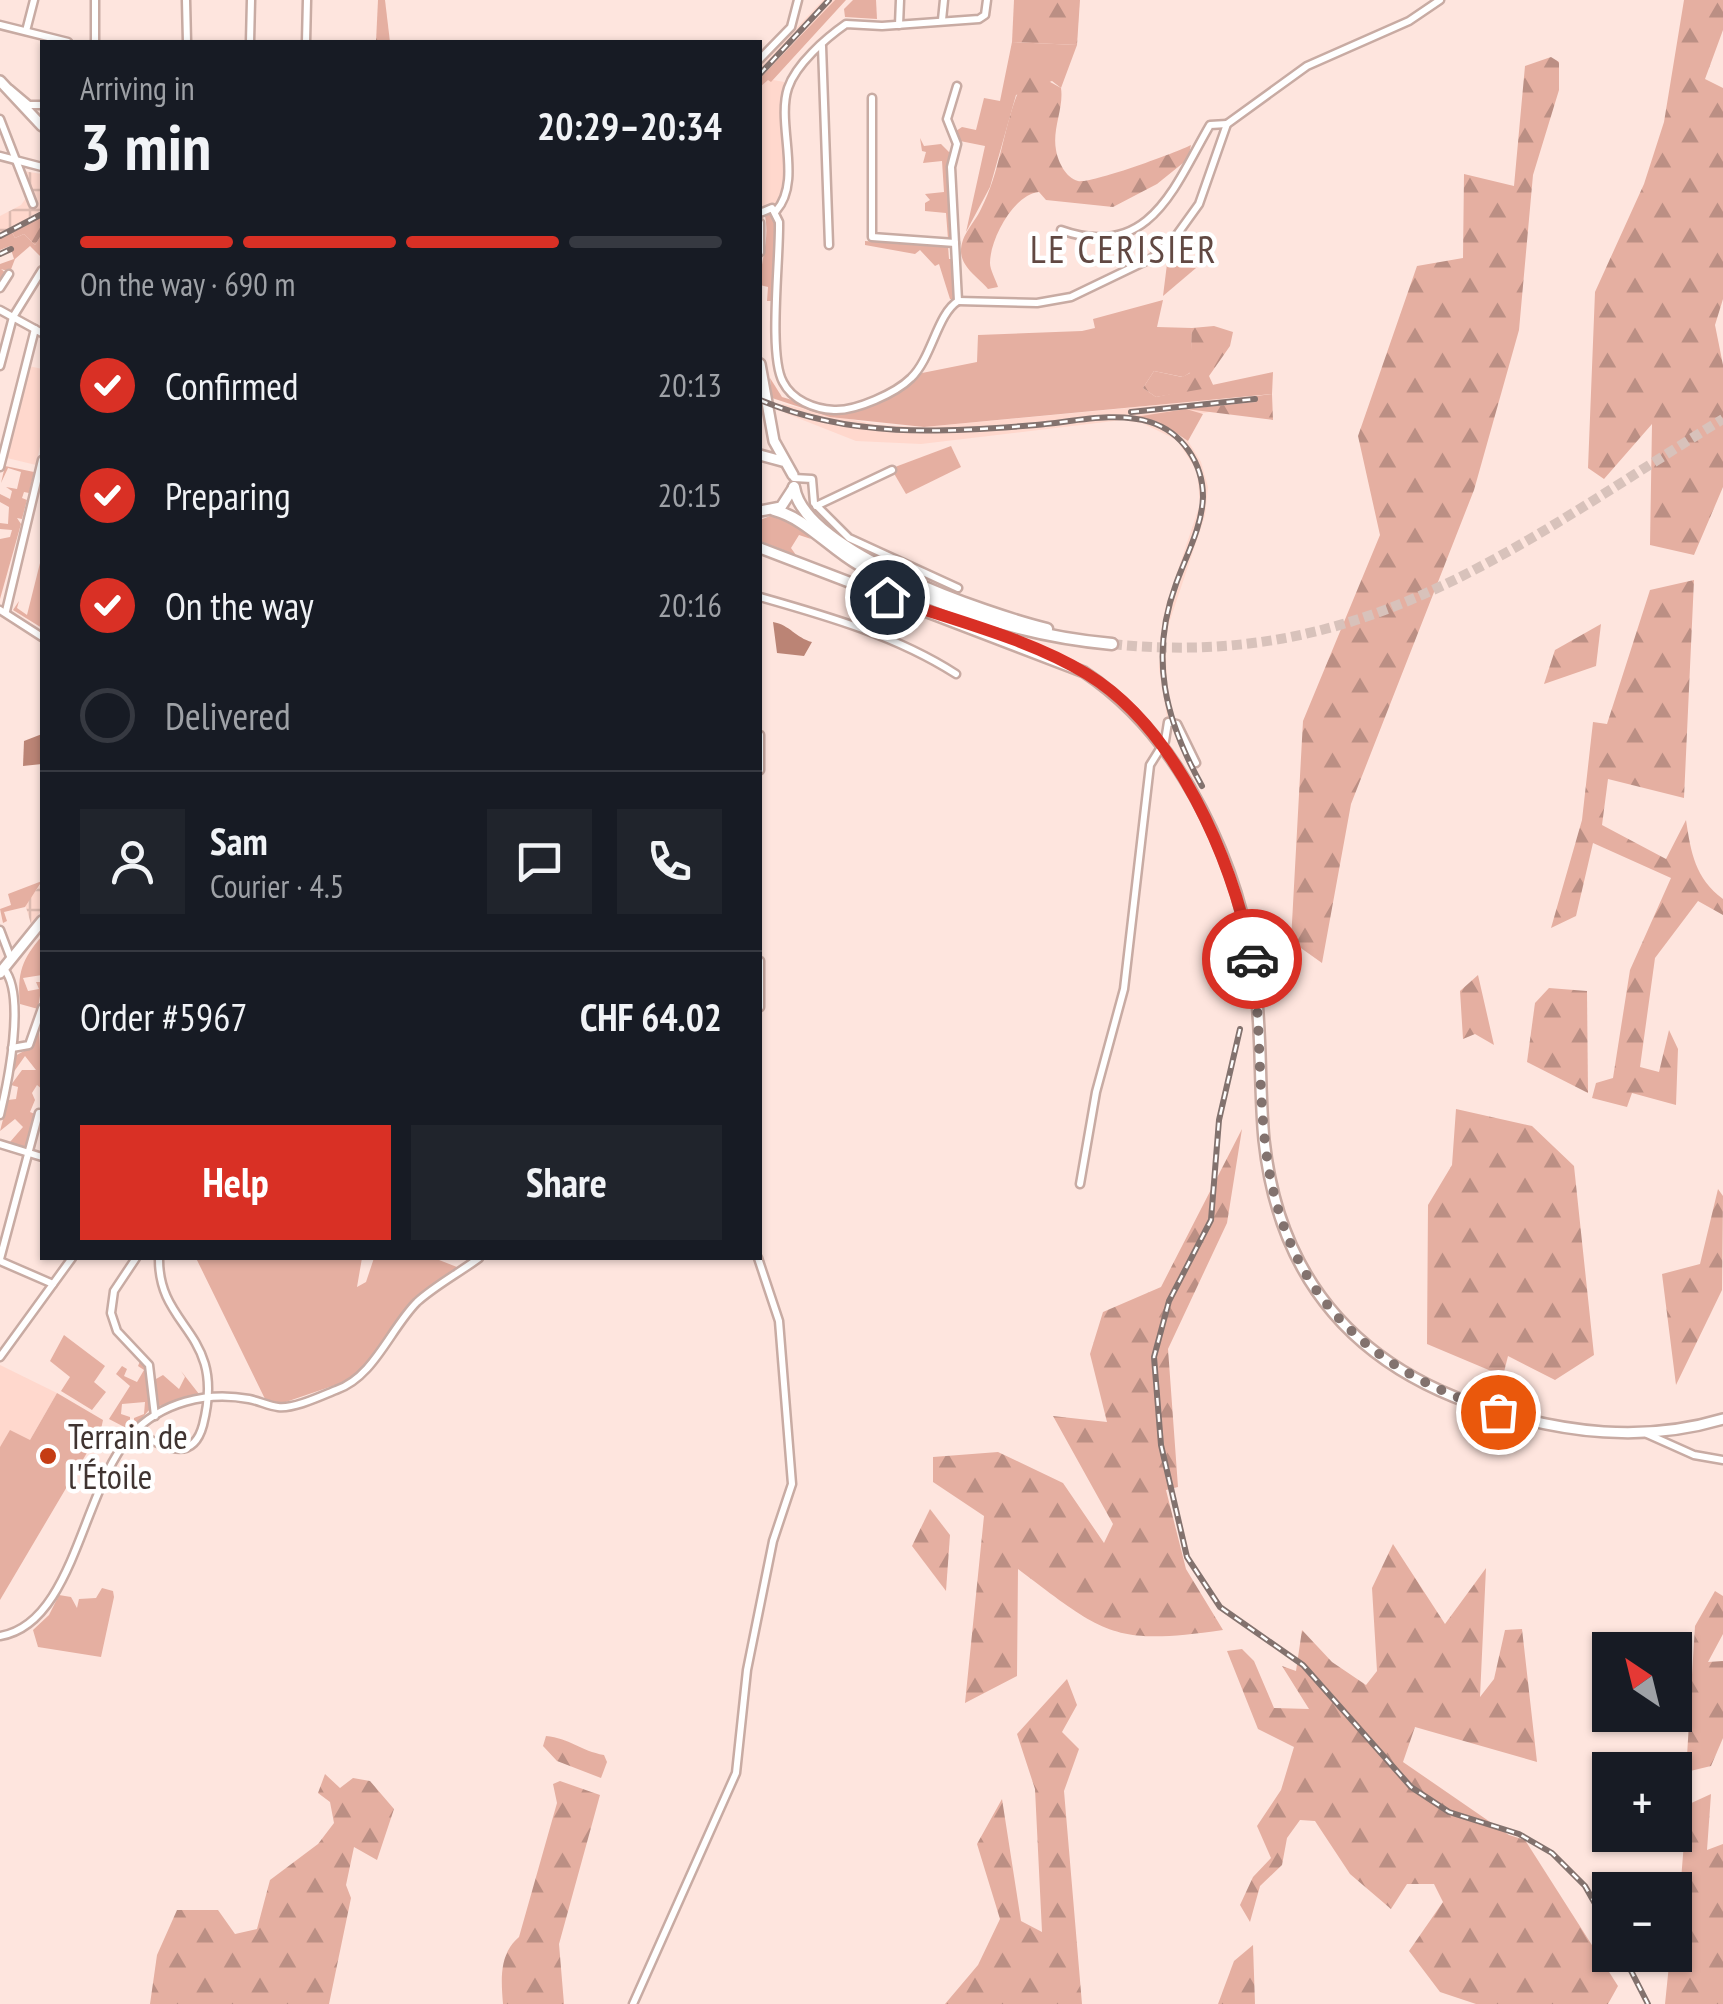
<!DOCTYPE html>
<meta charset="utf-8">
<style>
:root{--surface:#171b24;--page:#20242c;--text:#f1f3f6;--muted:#9ea1a6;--line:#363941;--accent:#d93025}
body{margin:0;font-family:"PT Sans Narrow",sans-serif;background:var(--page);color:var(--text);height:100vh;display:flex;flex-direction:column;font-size:38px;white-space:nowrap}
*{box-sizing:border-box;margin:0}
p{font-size:32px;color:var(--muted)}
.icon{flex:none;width:55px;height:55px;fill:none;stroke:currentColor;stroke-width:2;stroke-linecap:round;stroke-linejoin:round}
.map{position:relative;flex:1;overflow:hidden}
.sheet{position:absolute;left:40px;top:40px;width:722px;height:1220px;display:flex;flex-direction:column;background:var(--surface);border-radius:0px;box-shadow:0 2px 8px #0004}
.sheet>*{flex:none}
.needle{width:65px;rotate:325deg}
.buttons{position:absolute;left:1592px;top:1632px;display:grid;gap:20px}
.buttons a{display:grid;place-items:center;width:100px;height:100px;border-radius:0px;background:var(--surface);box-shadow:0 2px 8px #0004;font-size:50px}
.pin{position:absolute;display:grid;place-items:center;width:85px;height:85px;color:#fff;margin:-42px;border:5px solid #fff;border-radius:50%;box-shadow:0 2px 10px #0007}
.courier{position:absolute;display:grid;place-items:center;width:100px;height:100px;margin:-50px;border:8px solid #d93025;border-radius:50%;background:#fff;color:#222;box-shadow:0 2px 12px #0007}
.head em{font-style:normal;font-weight:700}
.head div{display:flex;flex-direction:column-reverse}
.head{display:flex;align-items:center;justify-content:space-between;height:170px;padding:0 40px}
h1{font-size:65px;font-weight:700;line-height:75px}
.bar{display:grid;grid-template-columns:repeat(4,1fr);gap:15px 10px;align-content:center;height:120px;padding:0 40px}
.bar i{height:12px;border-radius:8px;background:var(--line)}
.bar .current{background:var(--accent)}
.bar p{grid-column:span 4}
.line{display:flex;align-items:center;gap:25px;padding:0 40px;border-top:2px solid var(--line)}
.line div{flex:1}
.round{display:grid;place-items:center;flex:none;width:105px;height:105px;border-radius:0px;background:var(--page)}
ol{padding:0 40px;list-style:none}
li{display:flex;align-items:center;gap:30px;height:110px}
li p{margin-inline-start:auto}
li .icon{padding:10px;border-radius:50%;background:var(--accent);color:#fff;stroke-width:4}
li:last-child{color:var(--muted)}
li i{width:55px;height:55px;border:5px solid var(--line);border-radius:50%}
.cta{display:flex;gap:20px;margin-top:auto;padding:20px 40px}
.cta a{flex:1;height:115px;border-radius:0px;background:var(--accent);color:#fff;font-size:40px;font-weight:700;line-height:115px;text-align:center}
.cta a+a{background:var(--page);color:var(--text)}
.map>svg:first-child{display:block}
</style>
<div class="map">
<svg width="1723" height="2004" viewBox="0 0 1723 2004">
<defs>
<pattern id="industrial-grid" width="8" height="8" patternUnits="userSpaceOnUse" patternTransform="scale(2.5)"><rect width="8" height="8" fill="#ffd8cd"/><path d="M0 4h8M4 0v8" fill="none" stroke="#dcbab0"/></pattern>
<pattern id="forest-firs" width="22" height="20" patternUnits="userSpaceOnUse" patternTransform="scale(2.5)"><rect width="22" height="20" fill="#e5afa1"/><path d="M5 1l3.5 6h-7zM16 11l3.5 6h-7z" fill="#bb8f84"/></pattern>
</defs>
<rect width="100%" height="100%" fill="#fee5de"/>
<!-- built -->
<g fill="#ffd8cd">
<polygon points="823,0 835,0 760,78 760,67"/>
<polygon points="768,79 784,82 785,88 784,196 775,209 760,208 760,87"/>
<polygon points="29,366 42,369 42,437 36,465 7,458"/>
<polygon points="1256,396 1257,402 1156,423 1188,441 1201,462 1208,487 1205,516 1165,635 1168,701 1190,760 1187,761 1167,717 1159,668 1165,609 1200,504 1197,471 1177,440 1142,423 1122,420 921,444 856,441 785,413 782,404 877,425 924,427"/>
<polygon points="0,1365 57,1393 12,1471 0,1463"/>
</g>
<!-- industrial -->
<g fill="url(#industrial-grid)">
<polygon points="16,170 42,174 42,210 0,234 0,216 21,205 26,198"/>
<polygon points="42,883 42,910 31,924 25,904"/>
</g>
<!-- green -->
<g fill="#e5afa1">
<polygon points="835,0 846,0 771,82 768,80 760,87 760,78"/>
<polygon points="853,0 876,0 877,19 845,17 844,9"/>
<polygon points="1012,42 1077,45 1061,88 1052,81 1016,95 990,187 966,232 985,146 960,141 956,131 962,127 976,130 984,98 1000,101"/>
<polygon points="920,138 924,146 941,144 950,153 953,239 948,239 946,213 925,211 925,203 930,200 925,194 944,192 942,161 923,163 926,152 922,151"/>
<path d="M 772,212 L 777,233 L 776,301 L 767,301 L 768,287 L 760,285 C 760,262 770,240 765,216 Z"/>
<polygon points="12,232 15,238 24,234 35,245 42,234 42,258 30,246 15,259 10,272 1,269 7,274 0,284 0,264 14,259 10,246 0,250 0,238"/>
<polygon points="865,241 948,246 949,259 955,259 954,300 950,299 939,264 935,266 920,250 915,254 865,245"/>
<polygon points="1167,264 1196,268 1163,296"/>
<polygon points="1163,300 1157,327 1192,328 1191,372 1183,377 1154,371 1143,388 1156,397 1273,372 1272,394 924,427 830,417 772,398 770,378 782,397 832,412 903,388 922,373 977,362 978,335 1082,331 1095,328 1093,319"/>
<polygon points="1186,409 1203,414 1188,441 1170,429 1135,417"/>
<polygon points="951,446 961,467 906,494 892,470 895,467"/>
<polygon points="5,466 34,472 29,493 24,492 22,498 27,500 22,519 17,518 21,524 0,599 0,539 10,537 12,530 0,529 0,523 8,524 9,507 0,502 0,494 10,499 12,491 6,487 17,489 21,472 8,468 1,483"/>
<polygon points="775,514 794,522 811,539 799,535 791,548 796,555 760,541 760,520"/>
<polygon points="42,555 42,628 13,610 19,601 17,608 27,615"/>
<polygon points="42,881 25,907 4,912 7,921 3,923 0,909 11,905 8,894"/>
<path d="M 42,936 L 42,975 L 23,978 L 28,991 L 39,989 L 36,982 L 42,982 L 38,1009 L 20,1004 C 17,973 22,959 42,936 Z"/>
<polygon points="39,1030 42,1089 37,1085 32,1093 35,1100 30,1112 35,1114 26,1147 10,1142 23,1127 15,1119 0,1131 8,1100 16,1099 18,1087 11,1085 22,1070 36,1070 25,1056 13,1073 15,1056 31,1047"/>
<polygon points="196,1258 362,1258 357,1287 366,1282 374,1258 434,1258 462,1269 424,1295 353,1379 277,1405 266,1401"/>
<polygon points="64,1335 105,1366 94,1382 106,1392 92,1410 61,1391 70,1377 50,1361"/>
<polygon points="141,1359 146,1368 150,1409 134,1427 134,1418 144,1414 145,1402 122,1404 121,1414 130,1417 130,1430 109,1419 130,1386 116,1374 122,1366 127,1369 124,1376 137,1382 144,1370 138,1366"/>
<polygon points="181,1371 199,1394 156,1407 156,1379 163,1375 179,1389 185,1377"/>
<polygon points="57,1393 103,1420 101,1429 0,1600 0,1447 10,1430 30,1440"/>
<polygon points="102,1588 113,1591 114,1597 101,1657 38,1647 33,1630 49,1615 59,1595 71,1597 77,1608 79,1599 96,1598"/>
</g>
<!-- forest -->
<g fill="url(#forest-firs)">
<polygon points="378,0 385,0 390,42 376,42"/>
<polygon points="1014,0 1080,0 1077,45 1012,42"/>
<polygon points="1684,0 1723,0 1723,30 1705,79 1723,88 1723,299 1715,325 1723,365 1723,487 1694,555 1650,545 1652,424 1604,479 1588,468 1595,292 1644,184 1664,122"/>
<polygon points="1551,57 1559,62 1559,90 1533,175 1519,330 1474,490 1351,804 1322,963 1291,941 1303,721 1380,535 1358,436 1417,266 1463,258 1464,174 1514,186 1525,66"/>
<path d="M 1034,73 L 1061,88 C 1064,108 1052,129 1056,150 C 1058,162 1066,178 1078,181 C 1091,184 1175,153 1191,145 L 1188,159 L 1157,184 L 1113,207 L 1046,200 L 1039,192 C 1014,194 990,239 990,263 C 990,270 996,280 998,287 L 988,289 C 978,277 962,268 961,252 C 961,234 974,224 981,209 C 1003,167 1003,118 1026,75 Z"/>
<polygon points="42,216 42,234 35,245 24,234 15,238 12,232"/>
<polygon points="1214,326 1233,332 1230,346 1209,376 1214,387 1156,397 1143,388 1154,371 1182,377 1190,373 1192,328"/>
<polygon points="1272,394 1273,420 1186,409 1256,402 1256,396"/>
<path d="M 1694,580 L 1684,798 L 1608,779 L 1602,825 L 1666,859 L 1686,820 C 1691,853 1695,878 1723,899 L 1723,915 L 1698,901 L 1655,958 L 1640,1067 L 1659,1072 L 1669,1030 L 1678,1049 L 1676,1105 L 1632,1093 L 1627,1107 L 1592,1098 L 1596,1083 L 1613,1078 L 1630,970 L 1671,878 L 1593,843 L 1576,916 L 1551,928 L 1582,820 L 1593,722 L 1607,724 L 1650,590 Z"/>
<polygon points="1601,624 1596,666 1544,684 1555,650"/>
<polygon points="1478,975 1494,1045 1475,1034 1463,1039 1460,991"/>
<polygon points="1549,988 1587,991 1588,1093 1527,1062 1535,1003"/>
<polygon points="1456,1109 1532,1126 1574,1166 1594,1355 1555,1380 1508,1356 1503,1376 1427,1344 1428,1205 1452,1165"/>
<path d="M 1242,1129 L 1227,1223 L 1168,1349 L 1178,1487 L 1166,1490 L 1186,1569 L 1223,1630 C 1113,1646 1104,1634 1018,1569 L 1017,1676 L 965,1703 L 984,1516 L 933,1482 L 933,1457 L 998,1452 L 1063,1483 L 1104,1543 L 1113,1524 L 1053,1416 L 1107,1422 L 1090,1354 L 1103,1312 L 1161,1287 Z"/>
<polygon points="1718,1189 1723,1196 1722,1290 1676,1385 1662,1274 1700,1264"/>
<polygon points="930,1509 950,1535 946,1591 912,1546"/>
<polygon points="1393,1544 1445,1624 1486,1568 1480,1697 1494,1679 1505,1630 1522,1629 1537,1762 1415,1727 1403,1762 1509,1835 1525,1840 1618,1986 1608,2004 1476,2004 1440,1992 1409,1951 1443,1902 1434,1884 1407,1884 1391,1909 1350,1874 1315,1821 1300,1820 1287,1838 1282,1865 1260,1886 1250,1922 1240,1905 1253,1877 1271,1858 1257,1826 1281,1790 1294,1747 1258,1729 1227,1651 1242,1649 1254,1661 1274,1708 1309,1709 1282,1666 1296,1671 1302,1630 1332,1662 1366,1685 1377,1671 1372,1588"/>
<polygon points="1715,1591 1723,1596 1723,1634 1708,1662 1723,1661 1723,1738 1711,1766 1686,1772 1695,1626"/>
<polygon points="1067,1679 1077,1705 1062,1732 1079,1749 1064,1791 1082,2004 945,2004 978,1965 1000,1919 977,1844 1002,1799 1021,1921 1042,1932 1035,1789 1017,1734"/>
<path d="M 546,1736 C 569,1738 581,1751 604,1755 L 607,1762 L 601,1778 L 557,1761 L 543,1746 Z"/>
<polygon points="325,1774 340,1788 353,1778 370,1781 394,1809 377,1860 354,1847 346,1885 351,1898 329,2004 150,2004 157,1955 177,1910 218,1910 235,1934 257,1929 270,1880 318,1844 334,1823 330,1802 318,1793"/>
<path d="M 560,1781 L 600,1795 L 559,1944 L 564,2004 L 503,2004 C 501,1979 499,1954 519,1937 L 557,1803 L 553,1784 Z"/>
<polygon points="1711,1794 1707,1850 1723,1844 1723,2004 1665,2004 1670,1955 1675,1955 1687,1805"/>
<polygon points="1253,1945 1255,2004 1218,2004 1234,1961"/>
</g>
<!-- water -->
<g fill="#bb8475">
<path d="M 773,622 C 790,625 796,638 812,642 L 804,656 L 777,653 Z"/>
<polygon points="42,734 42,764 23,766 24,741"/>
</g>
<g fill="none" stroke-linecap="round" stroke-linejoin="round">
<!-- highway-tunnel -->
<path stroke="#d8c2bb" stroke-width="10" stroke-dasharray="10 5" stroke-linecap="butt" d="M 1112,644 C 1367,671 1518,544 1723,419"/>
<!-- minor casing -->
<g stroke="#c8aba3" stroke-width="11">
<g id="minor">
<polyline points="95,0 95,42"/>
<polyline points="186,0 187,42"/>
<polyline points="942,20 944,0"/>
<polyline points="0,25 68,42"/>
<polyline points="899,25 900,0"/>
<polyline points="26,31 34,0"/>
<polyline points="250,42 251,0"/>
<polyline points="306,42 307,0"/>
<polyline points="822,46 829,245"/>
<polyline points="760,59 791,27 798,0"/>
<polyline points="957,86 947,119 957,144 951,167 958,301"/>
<polyline points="10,89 29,105 42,105"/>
<polyline points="872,98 872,237 955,243"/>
<polyline points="0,119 33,204"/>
<polyline points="0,156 42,167"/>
<path d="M 776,211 C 803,181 776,124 788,88 C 796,64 826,38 846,24 L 882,26 L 979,19 L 985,15 L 987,0"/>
<path d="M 760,213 L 772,208 L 779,222 C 780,257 768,355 783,382 C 792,400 814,409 834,410 C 856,411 896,393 911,378 C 932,358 937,314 958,301"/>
<polyline points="760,223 760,252"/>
<path d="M 1061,230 C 1150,262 1175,185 1210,125 L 1227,124"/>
<polyline points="0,288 9,274"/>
<polyline points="958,301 1037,303 1071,297 1152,258 1176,236 1199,204 1227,124 1307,66 1409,21 1440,0"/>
<polyline points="0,310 42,333"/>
<polyline points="0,366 13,317 42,270"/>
<polyline points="0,467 35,329"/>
<polyline points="794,478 812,479 814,503 849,538 958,588"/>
<polyline points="816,506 892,470"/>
<path d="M 760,597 C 827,616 897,636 956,674"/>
<polyline points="0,610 42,637"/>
<polyline points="6,611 42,460"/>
<polyline points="760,735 760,770"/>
<polyline points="0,930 11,959"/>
<polyline points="760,961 760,1007"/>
<polyline points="12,1048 29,1045 42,1008"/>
<path d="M 0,1115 C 8,1082 26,995 4,969"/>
<polyline points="0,1144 42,1157"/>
<polyline points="1080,1184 1096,1092 1124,989 1150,765 1165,741 1168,722 1177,724 1196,763"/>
<polyline points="136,1258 114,1291 111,1313 117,1331 149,1365 155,1416"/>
<polyline points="0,1259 39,1113"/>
<polyline points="0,1261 53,1284"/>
<polyline points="0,1357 72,1258"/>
<path d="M 134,1432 C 161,1444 192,1466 203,1425 C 227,1331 158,1330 159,1258"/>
<polyline points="1647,1434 1694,1455 1723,1460"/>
<path d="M 0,1636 C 74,1624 82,1490 131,1435 C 161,1402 207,1391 249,1399 C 259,1401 269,1406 278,1407 C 294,1409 321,1396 336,1390 C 374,1377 390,1329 417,1302 C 436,1285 459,1273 479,1258"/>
<polyline points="633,2004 736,1773 747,1670 773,1541 792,1484 779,1321 758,1258"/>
</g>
</g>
<!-- major casing -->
<g stroke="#c8aba3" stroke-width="14">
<g id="major">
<polyline points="0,81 42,126"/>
<polyline points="760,364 774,441 793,475"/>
<polyline points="760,455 782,461"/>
<polyline points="760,511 781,507 794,487"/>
<path d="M 760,548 L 1084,672 C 1183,738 1241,867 1255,982 C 1262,1034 1259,1088 1264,1140 C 1279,1278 1354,1366 1485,1408 C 1564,1433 1643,1443 1723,1419"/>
<polyline points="0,973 42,921"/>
</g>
</g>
<!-- highway casing -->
<g stroke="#c8aba3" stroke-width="15">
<g id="highway">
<path d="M 794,487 C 804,553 990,615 1047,629"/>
<path d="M 774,510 C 805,518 830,548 858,564 C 936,607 1023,636 1112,644"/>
</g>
</g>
<!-- minor -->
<use href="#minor" stroke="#fff" stroke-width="6"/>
<!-- major -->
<use href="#major" stroke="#fff" stroke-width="9"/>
<!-- highway -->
<use href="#highway" stroke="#fff" stroke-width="10"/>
<!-- rail casing -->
<g stroke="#83726e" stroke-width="6">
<g id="rail">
<polyline points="760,74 829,0"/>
<polyline points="0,236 42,214"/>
<polyline points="0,254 11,249"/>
<path d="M 760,400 C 850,438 941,433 1036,425 C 1072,422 1115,411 1150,422 C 1182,432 1203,463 1203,497 C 1202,527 1186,556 1176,584 C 1149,657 1165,720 1202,786"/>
<polyline points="1131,412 1255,399"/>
<polyline points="1240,1029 1219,1120 1211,1220 1169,1301 1154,1357 1161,1445 1187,1557 1220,1607 1303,1665 1411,1787 1449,1812 1519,1834 1552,1853 1585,1886 1610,1930"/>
<polyline points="1623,1955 1648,2004"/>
</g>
</g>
<!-- rail -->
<use href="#rail" stroke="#fff" stroke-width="2.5" stroke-dasharray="8" stroke-linecap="butt"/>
</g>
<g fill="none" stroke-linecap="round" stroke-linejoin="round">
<!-- done -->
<path stroke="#82726e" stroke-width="10" stroke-dasharray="0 18" d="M 1252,959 C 1261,1019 1258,1081 1265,1142 C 1281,1289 1362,1368 1498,1412"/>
<!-- route -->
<path stroke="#d93025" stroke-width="12" d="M 887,597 C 952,620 1028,638 1087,674 C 1177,729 1232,859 1252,959"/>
</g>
<!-- markers -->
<circle fill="#c53c14" stroke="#fff" stroke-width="4" cx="48" cy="1456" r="10"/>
<g text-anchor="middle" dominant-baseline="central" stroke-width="9" stroke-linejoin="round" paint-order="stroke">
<!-- poi labels -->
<g font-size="35" fill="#403431" stroke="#fff" text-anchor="start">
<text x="68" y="1436">Terrain de<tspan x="68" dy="40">l'Étoile</tspan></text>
</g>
<!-- neighbourhood labels -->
<g font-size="38" letter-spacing="2.5" fill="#614842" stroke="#fff">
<text x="1124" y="248">LE CERISIER</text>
</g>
</g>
</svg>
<div class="buttons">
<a><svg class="needle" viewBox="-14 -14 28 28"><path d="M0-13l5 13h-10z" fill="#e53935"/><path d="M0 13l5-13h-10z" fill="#9ea1a6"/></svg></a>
<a>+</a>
<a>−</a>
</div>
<div class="pin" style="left:1498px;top:1412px;background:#ea580c"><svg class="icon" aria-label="bag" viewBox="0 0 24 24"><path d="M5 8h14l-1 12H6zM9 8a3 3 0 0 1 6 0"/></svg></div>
<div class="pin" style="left:887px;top:597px;background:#1f2937"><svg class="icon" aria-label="home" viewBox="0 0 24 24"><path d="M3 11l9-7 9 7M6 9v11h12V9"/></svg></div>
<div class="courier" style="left:1252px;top:959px"><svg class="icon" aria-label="car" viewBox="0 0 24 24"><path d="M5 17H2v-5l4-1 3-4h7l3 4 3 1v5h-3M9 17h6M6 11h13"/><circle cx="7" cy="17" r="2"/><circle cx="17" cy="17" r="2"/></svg></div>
<section class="sheet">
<div class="head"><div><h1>3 min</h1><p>Arriving in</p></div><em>20:29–20:34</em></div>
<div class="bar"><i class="current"></i><i class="current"></i><i class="current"></i><i></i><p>On the way · 690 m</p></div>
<ol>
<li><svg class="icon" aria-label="check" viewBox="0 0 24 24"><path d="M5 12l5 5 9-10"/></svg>Confirmed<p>20:13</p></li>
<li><svg class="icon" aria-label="check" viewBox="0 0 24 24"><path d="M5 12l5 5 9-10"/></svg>Preparing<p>20:15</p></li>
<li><svg class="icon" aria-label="check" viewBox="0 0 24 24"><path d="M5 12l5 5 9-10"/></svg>On the way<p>20:16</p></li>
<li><i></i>Delivered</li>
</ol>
<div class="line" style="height:180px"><a class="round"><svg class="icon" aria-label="person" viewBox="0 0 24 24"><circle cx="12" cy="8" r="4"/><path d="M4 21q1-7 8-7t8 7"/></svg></a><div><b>Sam</b><p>Courier · 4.5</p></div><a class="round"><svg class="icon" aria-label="chat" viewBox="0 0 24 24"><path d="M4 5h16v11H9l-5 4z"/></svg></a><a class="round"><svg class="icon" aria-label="phone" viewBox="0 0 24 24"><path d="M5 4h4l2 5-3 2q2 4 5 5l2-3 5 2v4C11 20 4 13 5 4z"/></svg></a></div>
<div class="line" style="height:130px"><div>Order #5967</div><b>CHF 64.02</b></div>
<div class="cta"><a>Help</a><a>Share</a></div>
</section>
</div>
